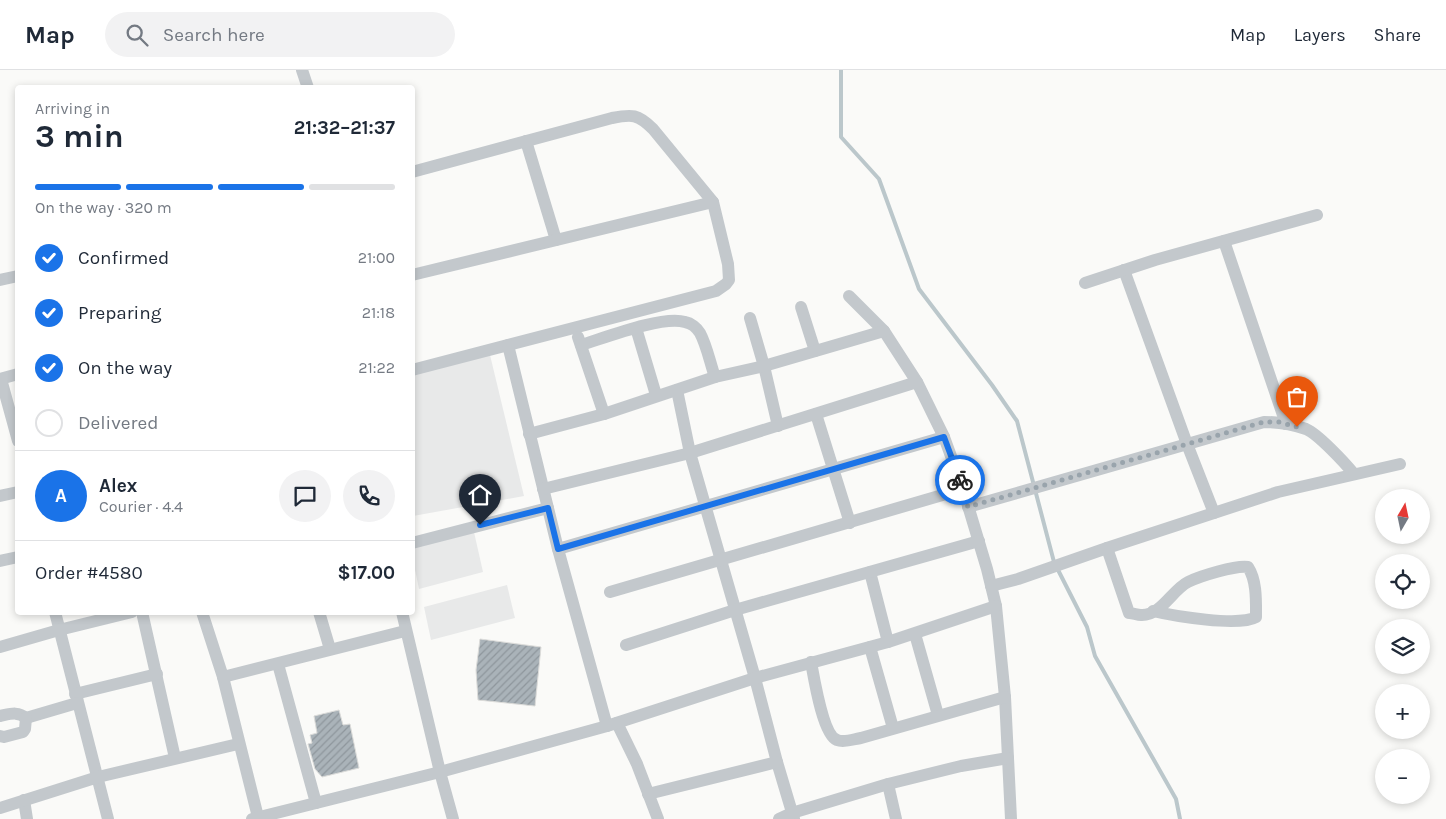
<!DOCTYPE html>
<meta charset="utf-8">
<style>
:root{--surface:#fff;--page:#f2f2f3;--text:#1f2937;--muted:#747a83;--line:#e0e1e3;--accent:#1a73e8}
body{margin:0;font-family:Karla,sans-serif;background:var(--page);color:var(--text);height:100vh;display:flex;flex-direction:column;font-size:19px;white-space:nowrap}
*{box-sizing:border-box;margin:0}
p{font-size:16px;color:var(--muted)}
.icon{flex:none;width:28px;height:28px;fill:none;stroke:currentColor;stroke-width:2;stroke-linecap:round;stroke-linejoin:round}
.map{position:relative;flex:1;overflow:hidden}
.sheet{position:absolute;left:15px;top:15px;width:400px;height:530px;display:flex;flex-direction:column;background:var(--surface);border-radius:5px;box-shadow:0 2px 8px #0003}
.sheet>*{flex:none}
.needle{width:32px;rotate:9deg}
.buttons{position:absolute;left:1375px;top:419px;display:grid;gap:10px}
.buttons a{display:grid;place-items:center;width:55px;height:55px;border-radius:50%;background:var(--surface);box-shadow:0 2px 8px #0003;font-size:25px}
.pin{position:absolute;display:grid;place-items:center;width:42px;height:42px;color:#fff;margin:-51px -21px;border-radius:50% 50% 50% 0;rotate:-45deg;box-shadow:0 0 5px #0007}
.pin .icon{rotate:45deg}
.courier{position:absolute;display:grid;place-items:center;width:50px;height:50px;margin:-25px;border:4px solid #1a73e8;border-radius:50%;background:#fff;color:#222;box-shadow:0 1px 6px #0007}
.headline em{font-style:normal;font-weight:700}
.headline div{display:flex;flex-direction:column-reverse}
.headline{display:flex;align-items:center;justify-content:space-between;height:85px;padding:0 20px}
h1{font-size:32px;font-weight:700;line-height:38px}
.bar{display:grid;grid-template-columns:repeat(4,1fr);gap:8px 5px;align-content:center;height:60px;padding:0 20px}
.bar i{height:6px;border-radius:4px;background:var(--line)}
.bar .current{background:var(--accent)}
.bar p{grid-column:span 4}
.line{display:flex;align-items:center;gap:12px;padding:0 20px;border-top:1px solid var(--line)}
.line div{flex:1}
.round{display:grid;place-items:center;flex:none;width:52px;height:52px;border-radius:26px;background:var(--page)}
ol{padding:0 20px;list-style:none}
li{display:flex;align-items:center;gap:15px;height:55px}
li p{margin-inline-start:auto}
li .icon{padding:5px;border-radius:50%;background:var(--accent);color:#fff;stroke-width:4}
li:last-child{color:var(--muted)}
li i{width:28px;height:28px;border:2px solid var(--line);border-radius:50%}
header{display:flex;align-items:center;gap:30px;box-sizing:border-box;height:70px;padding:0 25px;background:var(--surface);border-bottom:1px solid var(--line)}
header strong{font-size:24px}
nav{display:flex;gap:28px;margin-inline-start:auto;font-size:18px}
.search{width:350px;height:45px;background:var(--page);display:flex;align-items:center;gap:12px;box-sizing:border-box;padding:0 18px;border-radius:28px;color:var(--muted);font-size:19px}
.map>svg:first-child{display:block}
</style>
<header>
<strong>Map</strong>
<div class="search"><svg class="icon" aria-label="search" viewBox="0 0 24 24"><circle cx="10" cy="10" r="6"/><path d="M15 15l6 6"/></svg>Search here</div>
<nav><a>Map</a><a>Layers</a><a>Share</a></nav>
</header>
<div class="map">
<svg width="1446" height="749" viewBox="0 0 1446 749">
<defs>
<pattern id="building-hatch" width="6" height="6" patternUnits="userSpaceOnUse" patternTransform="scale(1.25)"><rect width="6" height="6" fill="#aab3b9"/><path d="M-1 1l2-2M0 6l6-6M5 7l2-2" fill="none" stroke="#8e969c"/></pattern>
</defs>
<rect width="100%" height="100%" fill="#fafaf8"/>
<!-- built -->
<g fill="#e8e9e9">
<polygon points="490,285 524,426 413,446 413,304"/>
<polygon points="474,462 483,502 419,519 413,490 412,478"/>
<polygon points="507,515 515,548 431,570 424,537"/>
</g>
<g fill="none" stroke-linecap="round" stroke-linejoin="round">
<!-- stream -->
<polyline stroke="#bbc7cb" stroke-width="4" points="841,0 841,67 879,109 919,219 992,315 1017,351 1054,492 1087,557 1095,586 1176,729 1180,749"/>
</g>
<!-- building -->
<g fill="url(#building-hatch)" stroke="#dcdcda">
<polygon points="480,569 541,577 535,636 478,630 476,600"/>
<polygon points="339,640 343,655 350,654 359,698 322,707 315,699 308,674 312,673 310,665 317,663 314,646"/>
</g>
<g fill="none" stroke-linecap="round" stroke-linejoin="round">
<!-- street -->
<g stroke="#c3c8cc" stroke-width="12">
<polyline points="302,0 308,18"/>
<polyline points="526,71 556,170"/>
<path d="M 412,102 L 612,48 C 632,44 638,44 653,59 L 713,132 L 728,194 L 729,210 L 726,214 L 716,221 L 412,300"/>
<polyline points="1224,171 1286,354"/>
<polyline points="1124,200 1187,374 1214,443"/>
<polyline points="412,205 713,132"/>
<polyline points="0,210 18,206"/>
<polyline points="1085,213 1155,190 1317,145"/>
<polyline points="849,226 884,261 917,312 944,367 963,419 987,499 996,536 1005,627 1011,749"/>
<polyline points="801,237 815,281"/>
<polyline points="750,248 764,296 778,356"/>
<polyline points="636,258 656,325"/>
<polyline points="578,267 604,344"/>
<polyline points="508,275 558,479 607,656"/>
<path d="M 581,275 C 604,268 663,245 685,252 C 691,253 697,258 700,263 C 707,276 710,293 715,307"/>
<polyline points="0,309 18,304"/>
<polyline points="1,309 18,371"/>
<polyline points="677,320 690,383 755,608 777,692 794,749"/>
<polyline points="816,344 850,453"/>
<polyline points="529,364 604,344 715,307 764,296 884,261"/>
<polyline points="543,419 690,383 917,312"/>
<polyline points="0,426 18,422"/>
<path d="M 968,437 L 1264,352 C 1278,352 1292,354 1306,359 C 1318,364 1345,393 1354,404"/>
<polyline points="412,473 548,438"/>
<path d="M 1107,478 L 1129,543 C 1133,543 1137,545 1141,545 C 1161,546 1172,520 1188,512 C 1200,506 1236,495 1248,497 C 1257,511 1256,531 1256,547 C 1239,557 1174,546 1153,541"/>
<polyline points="558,479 944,367"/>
<polyline points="0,491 18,487"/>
<polyline points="870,502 888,572"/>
<polyline points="991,516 1018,509 1107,478 1278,422 1400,394"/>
<polyline points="610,522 963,419"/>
<polyline points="55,542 108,749"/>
<polyline points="142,542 175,688"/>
<polyline points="202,542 223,607 258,747"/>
<polyline points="319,542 330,579"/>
<polyline points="402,542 440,702 453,749"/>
<polyline points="915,564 938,645"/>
<polyline points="626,575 735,540 979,471"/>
<polyline points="0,577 59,560 132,542"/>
<polyline points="870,577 893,658"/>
<path d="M 811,592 C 814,608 823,665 837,670 C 844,673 854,669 861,668 L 1005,627"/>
<polyline points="278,594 316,733"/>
<polyline points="223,607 405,561"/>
<polyline points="75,624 157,604"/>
<path d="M 0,646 C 10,644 18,641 26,648"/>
<polyline points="26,648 77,633"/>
<polyline points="617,653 637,694 658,749"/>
<polyline points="0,666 4,667 23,662 25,659 26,648"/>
<polyline points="888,714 896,749"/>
<polyline points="648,724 777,692"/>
<polyline points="24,730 27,749"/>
<polyline points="0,738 98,707 238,674"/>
<polyline points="252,749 440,702 607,656 755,608 888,572 996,536"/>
<polyline points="779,749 792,743 888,714 961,696 1008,688"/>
</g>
</g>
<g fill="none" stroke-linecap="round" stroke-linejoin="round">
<!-- done -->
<polyline stroke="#99a4ac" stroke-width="5" stroke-dasharray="0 9" points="960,410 968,437 1264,352 1279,352 1297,357"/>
<!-- route -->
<polyline stroke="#1a73e8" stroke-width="6" points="480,455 548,438 558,479 944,367 960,410"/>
</g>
</svg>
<div class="buttons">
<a><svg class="needle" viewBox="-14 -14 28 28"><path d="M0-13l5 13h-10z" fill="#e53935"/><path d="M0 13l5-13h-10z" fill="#747a83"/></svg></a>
<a><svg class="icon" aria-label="locate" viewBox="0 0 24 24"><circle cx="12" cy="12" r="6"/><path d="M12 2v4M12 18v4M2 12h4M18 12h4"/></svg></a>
<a><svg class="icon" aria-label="layers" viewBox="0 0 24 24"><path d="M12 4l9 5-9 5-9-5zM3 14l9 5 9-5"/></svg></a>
<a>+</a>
<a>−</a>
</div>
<div class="pin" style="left:1297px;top:357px;background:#ea580c"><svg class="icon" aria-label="bag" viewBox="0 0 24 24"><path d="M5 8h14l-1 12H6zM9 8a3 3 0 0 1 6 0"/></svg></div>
<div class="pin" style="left:480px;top:455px;background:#1f2937"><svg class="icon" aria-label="home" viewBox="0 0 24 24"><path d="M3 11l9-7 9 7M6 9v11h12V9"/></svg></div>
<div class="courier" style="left:960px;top:410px"><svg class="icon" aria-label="bike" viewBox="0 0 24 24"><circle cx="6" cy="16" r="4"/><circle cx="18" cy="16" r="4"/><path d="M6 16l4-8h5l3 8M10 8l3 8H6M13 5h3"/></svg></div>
<section class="sheet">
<div class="headline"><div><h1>3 min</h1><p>Arriving in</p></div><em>21:32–21:37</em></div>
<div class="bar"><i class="current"></i><i class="current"></i><i class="current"></i><i></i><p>On the way · 320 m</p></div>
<ol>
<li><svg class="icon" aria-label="check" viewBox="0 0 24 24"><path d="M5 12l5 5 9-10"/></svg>Confirmed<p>21:00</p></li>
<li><svg class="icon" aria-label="check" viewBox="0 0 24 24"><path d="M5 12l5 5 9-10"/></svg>Preparing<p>21:18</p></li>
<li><svg class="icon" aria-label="check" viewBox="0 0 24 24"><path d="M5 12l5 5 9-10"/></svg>On the way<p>21:22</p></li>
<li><i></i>Delivered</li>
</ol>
<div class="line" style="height:90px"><b class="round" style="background:var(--accent);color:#fff">A</b><div><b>Alex</b><p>Courier · 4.4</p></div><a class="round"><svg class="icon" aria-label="chat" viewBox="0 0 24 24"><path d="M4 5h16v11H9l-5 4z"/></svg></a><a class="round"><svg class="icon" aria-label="phone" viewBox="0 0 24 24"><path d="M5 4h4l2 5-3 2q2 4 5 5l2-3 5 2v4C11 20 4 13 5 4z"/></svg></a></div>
<div class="line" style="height:65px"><div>Order #4580</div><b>$17.00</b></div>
</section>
</div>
